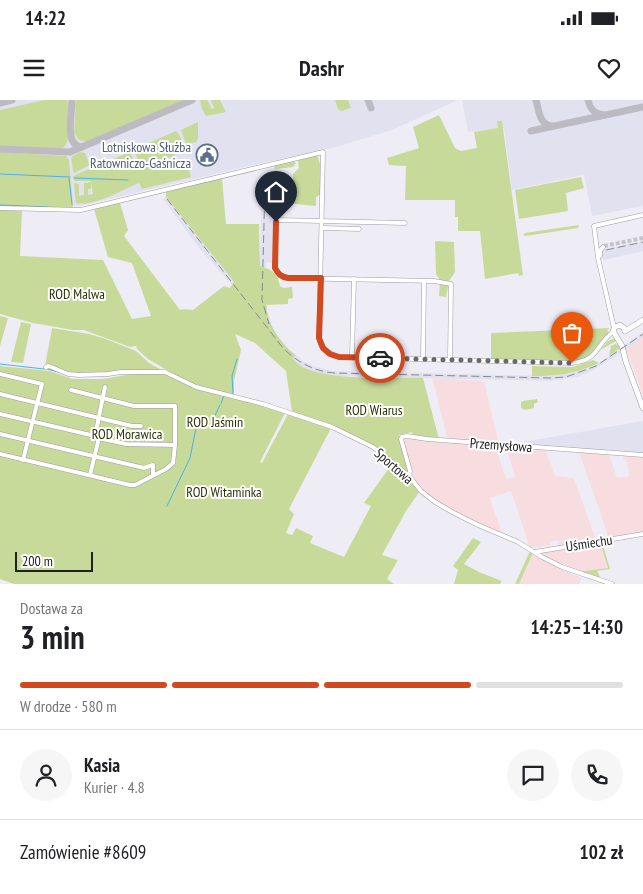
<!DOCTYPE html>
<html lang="pl">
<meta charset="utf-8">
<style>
:root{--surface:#fff;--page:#f6f6f6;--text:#202124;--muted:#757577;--line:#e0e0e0;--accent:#d1491f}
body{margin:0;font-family:"PT Sans Narrow",sans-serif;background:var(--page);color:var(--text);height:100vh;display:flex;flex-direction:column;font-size:19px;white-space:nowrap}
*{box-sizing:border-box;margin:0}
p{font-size:16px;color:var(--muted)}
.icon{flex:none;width:28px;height:28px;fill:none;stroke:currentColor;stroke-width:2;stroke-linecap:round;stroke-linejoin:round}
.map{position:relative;height:484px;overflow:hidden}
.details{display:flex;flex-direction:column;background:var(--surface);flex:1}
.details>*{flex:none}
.scale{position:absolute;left:15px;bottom:12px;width:78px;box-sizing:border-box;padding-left:5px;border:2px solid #212123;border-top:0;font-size:14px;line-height:18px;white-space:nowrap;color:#212123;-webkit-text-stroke:4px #fff;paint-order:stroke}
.pin{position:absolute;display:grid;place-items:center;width:42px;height:42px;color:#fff;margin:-51px -21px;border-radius:50% 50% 50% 0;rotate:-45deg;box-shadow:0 0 5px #0007}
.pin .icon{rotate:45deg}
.courier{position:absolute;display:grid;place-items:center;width:50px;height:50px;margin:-25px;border:4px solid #d1491f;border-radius:50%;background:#fff;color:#222;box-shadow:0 1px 6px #0007}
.summary em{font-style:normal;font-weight:700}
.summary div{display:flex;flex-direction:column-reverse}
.summary{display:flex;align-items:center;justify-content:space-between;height:85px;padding:0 20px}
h1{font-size:32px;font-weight:700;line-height:38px}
.bar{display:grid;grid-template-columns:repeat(4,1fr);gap:8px 5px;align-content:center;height:60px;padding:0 20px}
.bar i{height:6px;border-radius:4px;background:var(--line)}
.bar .current{background:var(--accent)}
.bar p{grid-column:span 4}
.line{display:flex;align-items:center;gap:12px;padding:0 20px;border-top:1px solid var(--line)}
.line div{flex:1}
.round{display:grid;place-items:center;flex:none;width:52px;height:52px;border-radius:26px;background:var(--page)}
.status{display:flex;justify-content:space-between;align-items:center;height:35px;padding:0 25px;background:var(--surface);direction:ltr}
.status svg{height:14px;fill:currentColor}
header{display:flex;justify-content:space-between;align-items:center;height:65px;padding:0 20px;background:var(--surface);font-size:22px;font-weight:700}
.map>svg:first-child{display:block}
</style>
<div class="status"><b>14:22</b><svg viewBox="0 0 49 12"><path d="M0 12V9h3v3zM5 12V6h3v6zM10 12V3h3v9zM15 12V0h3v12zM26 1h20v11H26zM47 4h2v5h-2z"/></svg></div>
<header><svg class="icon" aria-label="menu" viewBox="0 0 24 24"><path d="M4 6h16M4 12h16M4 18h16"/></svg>Dashr<svg class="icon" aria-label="heart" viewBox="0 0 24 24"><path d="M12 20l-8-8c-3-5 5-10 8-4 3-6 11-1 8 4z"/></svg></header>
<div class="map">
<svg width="643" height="484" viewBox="0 0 643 484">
<rect width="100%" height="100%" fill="#eeedf6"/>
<!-- built -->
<g fill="#e2e1f0">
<polygon points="0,0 458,0 392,30 333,48 266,62 80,106 0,103"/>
<polygon points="462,0 643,0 643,106 592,116 584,75 512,90 504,28 468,32"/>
<polygon points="262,84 274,85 272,162 266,163 267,210 272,228 287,248 304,262 314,266 332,271 552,276 572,273 585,269 599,263 643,232 643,238 592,271 577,277 550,281 332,276 316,273 297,265 275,240 229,182 199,148 163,99 166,97 192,129 259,201"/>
<polygon points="643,141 643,151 603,160 601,150"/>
<polygon points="643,321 643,353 524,345 523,342"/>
</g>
<!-- industrial -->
<g fill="#f8dde0">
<polygon points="643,238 643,295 626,249"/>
<polygon points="432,278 484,281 499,344 448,340"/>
<polygon points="404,337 495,346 506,379 515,377 507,350 530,351 530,349 546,350 555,376 574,378 596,440 560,447 557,440 550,442 551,445 530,448 511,391 490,398 502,433 454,412 433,400 422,390 413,379 402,339"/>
<polygon points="579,352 609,354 617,378 629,376 627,361 623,359 624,355 643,356 643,433 609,438"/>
<polygon points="600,442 608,468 585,471 570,470 541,455 540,452"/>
<polygon points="533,453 558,468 582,478 579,484 519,484"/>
</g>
<!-- green -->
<g fill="#c8da99">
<path d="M 44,0 L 67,0 L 70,5 C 71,14 71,42 64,47 C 57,52 11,47 0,46 L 0,10 Z"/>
<polygon points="76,0 184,0 87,42 79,40 74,33"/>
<polygon points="200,0 207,0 212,9 214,8 211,0 220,0 226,12 206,16 202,9"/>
<polygon points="335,0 348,0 351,8 341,11 338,9"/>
<polygon points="439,15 455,48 461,51 477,48 474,32 498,28 497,21 502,21 523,175 519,176 518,173 485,179 480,131 458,131 458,117 455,117 455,100 405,100 406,66 389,65 387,58 419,48 413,27"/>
<polygon points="198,22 198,39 196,42 186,44 181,30"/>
<path d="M 176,31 L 179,34 L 185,49 L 184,51 L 175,53 L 175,56 L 159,60 L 187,63 L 191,77 L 142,89 L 139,83 C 122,90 94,107 76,103 L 74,85 L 75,83 L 79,84 L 79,96 L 84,95 L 84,83 L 91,82 L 91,89 L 88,89 L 88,95 L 93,94 L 91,81 L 75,81 L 73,77 L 75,75 L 130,52 L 133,58 L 130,59 L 133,67 L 140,63 L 133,50 Z"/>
<polygon points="0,52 66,56 69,60 73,107 71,109 0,106"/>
<polygon points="80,52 85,53 90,65 74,73 73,71 71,57"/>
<polygon points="317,55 320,64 321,94 316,97 316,106 275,102 275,85 277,79 293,83 293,74 299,68 298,60"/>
<polygon points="293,61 296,63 293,67 275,69 274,65"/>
<polygon points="581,77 584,88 566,93 568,111 519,119 515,90"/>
<path d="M 222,78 L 226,124 L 259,124 L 260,166 C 272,170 277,172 280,186 L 284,188 L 292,187 L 293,198 L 288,199 L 288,204 L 266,205 C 268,226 280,242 295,255 L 293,259 C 310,283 393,277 423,278 L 439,339 L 413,336 L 412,332 L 399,335 L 409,369 L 408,372 L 363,340 L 323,322 L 292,312 L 286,271 L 255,243 L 235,234 L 241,250 L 234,281 L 234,296 L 188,282 L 148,259 L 137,249 L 136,246 L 130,247 L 84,230 L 73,230 L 33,223 L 0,214 L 0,110 L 22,111 L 20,156 L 103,160 L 132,219 L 151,216 L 132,163 L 108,157 L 94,109 L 120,103 L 128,130 L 124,136 L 180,210 L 184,209 L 193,210 L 224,186 L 230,188 L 234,182 L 232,179 L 166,97 L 166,92 Z"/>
<polygon points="579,125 578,128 526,136 523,135 525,133"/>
<polygon points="435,141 454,142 455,172 449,181 446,197 439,196 440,180 436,174"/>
<polygon points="0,216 8,218 0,246"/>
<polygon points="21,222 31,224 23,263 11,262"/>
<polygon points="52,228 89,234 106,239 136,251 149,263 160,269 159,271 74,273 45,266"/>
<polygon points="610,228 607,230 609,233 603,238 591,256 579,261 491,259 491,233"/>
<polygon points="615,238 618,240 620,248 609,256 611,246 615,244 618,245 616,241 600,250 608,241"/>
<path d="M 593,260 L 599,263 C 574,274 560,276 532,276 L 532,266 L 573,267 Z"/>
<polygon points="0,266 50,271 72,279 103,279 132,274 165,274 186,284 285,313 260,362 262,363 288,314 331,328 289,409 294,414 286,433 292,435 296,428 313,436 310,443 344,457 371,406 364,403 392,364 406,376 420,391 406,411 382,455 398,460 387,479 394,484 14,484 0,479"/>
<polygon points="537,299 538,302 534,304 534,308 525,310 521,308 521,302 523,301"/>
<polygon points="473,438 481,442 464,464 479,472 502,481 500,484 454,484 458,470 453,466"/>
<polygon points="600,442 602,442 610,469 597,471 601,479 570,470 585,471 608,468"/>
<polygon points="530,451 533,453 519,484 515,484"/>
</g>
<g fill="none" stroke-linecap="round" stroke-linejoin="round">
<!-- stream -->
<g stroke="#4ab2ed" stroke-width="1">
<polyline points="0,74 70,77"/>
<polyline points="69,78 72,104"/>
<polyline points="74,78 128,80"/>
<polyline points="0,105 48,107"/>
<polyline points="0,264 44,269"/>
<polyline points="47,269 62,273"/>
<polyline points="233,294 232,276 237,259"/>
<polyline points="221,303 224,296"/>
<polyline points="167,406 190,358 196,328 199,326 211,324 220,305"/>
</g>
<!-- taxiway -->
<g stroke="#bcbbc2" stroke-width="7">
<polyline points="368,0 371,8"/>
<path d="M 536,0 C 539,11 539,23 551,26"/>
<path d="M 588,0 C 590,9 594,14 604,15"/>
<path d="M 72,2 C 72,15 64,46 82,47"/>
<polyline points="0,3 12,0"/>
<polyline points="531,31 643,7"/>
<polyline points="0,49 70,52 192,0"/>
</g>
<!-- minor-tunnel -->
<polyline stroke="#c5c4cc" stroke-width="4" stroke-dasharray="4 2" stroke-linecap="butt" points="604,146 643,138"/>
<!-- minor casing -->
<g stroke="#9d9ca4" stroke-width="5">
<g id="minor">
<path d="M 0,108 L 81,110 L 323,52 L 319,238 C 321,250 328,254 339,257 L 572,263 C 600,260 595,245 613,232"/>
<polyline points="405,123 278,120 276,122 275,168 279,174 288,178 434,181 451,184 450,260"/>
<polyline points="322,128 359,129"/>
<polyline points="600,156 600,151 603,147"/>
<polyline points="614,228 598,158 594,126 643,115"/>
<polyline points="352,257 354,179"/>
<polyline points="423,259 424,181"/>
<polyline points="46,267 49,266 68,274 79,275 108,274 121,272 165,272 196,287 263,304 332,327 373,347 409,376 421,391 435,402 454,413 478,425 518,442 542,457 562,467 612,484"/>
<polyline points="0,274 42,284 23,360"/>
<polyline points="0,294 132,326 141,326"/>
<polyline points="0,314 95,336"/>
<polyline points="0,334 144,368 153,365 153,375"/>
<polyline points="98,338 126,344 175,345"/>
<polyline points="0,354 130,385 135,385 166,369 173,363 175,345 175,306 134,306 71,290"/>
<polyline points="90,375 98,342 98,338 95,336 105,287"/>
<polyline points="409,376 410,371 401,339 402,337 407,336 427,339 643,355"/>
<polyline points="535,452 643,434"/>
</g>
</g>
<!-- major casing -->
<g stroke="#9d9ca4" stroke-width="6">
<g id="major">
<polyline points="625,231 624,228 620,225 615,227 613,231 622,246 626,262 643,308"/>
<polyline points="625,231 643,220"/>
</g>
</g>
<!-- minor -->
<use href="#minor" stroke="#fff" stroke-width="4"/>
<!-- major -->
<use href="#major" stroke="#fff" stroke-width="5"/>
<!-- rail -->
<g stroke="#89898e" stroke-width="1" stroke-dasharray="8 4" stroke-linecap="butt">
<polyline points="265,87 262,200 269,224"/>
<path d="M 167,99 L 283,248 C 297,262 313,271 334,273 L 550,278 L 566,277 L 596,266 L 643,234"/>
<polyline points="606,150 643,142"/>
</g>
</g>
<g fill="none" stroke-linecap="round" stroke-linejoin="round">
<!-- done -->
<polyline stroke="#69686d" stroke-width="5" stroke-dasharray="0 9" points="380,258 572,263"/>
<!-- route -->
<path stroke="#d1491f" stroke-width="6" d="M 276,122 L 275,168 C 278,174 281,177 288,178 L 321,178 L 319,238 L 323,248 L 330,254 L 339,257 L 380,258"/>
</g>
<!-- icons -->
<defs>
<g id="civic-ring" transform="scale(1.125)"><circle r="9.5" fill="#fff" stroke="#5c6f8a" stroke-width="1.5"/><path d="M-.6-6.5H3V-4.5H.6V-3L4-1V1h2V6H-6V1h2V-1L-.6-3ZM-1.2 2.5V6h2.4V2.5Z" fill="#5c6f8a"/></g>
</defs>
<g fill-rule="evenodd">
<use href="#civic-ring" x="207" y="55"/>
</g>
<g text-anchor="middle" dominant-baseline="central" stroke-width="4" stroke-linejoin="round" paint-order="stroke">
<!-- service labels -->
<g font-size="14" fill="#4e5e75" stroke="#fff" text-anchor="end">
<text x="191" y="47">Lotniskowa Służba<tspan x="191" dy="16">Ratowniczo-Gaśnicza</tspan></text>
</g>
<!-- park labels -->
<g font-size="14" fill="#2b340a" stroke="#fff">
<text x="77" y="194">ROD Malwa</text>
<text x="374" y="310">ROD Wiarus</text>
<text x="215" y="322">ROD Jaśmin</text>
<text x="127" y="334">ROD Morawica</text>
<text x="224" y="392">ROD Witaminka</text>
</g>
<!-- street labels -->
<g font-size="14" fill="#212123" stroke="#fff">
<text transform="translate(501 345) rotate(4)">Przemysłowa</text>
<text transform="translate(394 366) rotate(41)">Sportowa</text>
<text transform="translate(589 443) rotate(-9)">Uśmiechu</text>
</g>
</g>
</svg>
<div class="scale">200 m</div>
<div class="pin" style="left:572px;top:263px;background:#ea580c"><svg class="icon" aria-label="bag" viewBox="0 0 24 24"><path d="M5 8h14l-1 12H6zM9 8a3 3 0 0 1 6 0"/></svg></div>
<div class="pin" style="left:276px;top:122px;background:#1f2937"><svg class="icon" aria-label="home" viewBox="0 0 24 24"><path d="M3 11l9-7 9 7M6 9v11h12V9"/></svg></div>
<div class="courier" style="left:380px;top:258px"><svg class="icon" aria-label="car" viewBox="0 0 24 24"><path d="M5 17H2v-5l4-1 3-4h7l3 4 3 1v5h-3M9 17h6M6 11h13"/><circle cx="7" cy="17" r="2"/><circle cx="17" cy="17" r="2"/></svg></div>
</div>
<section class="details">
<div class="summary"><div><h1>3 min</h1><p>Dostawa za</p></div><em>14:25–14:30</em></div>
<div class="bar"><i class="current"></i><i class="current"></i><i class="current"></i><i></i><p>W drodze · 580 m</p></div>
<div class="line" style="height:90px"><a class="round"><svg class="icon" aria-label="person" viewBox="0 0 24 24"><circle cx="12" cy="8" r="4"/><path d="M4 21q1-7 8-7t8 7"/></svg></a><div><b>Kasia</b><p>Kurier · 4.8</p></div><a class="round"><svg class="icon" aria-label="chat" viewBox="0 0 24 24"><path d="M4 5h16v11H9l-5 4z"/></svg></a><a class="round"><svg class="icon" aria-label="phone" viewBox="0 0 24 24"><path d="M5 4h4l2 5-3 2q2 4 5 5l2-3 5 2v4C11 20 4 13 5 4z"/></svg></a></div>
<div class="line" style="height:65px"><div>Zamówienie #8609</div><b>102 zł</b></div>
</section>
